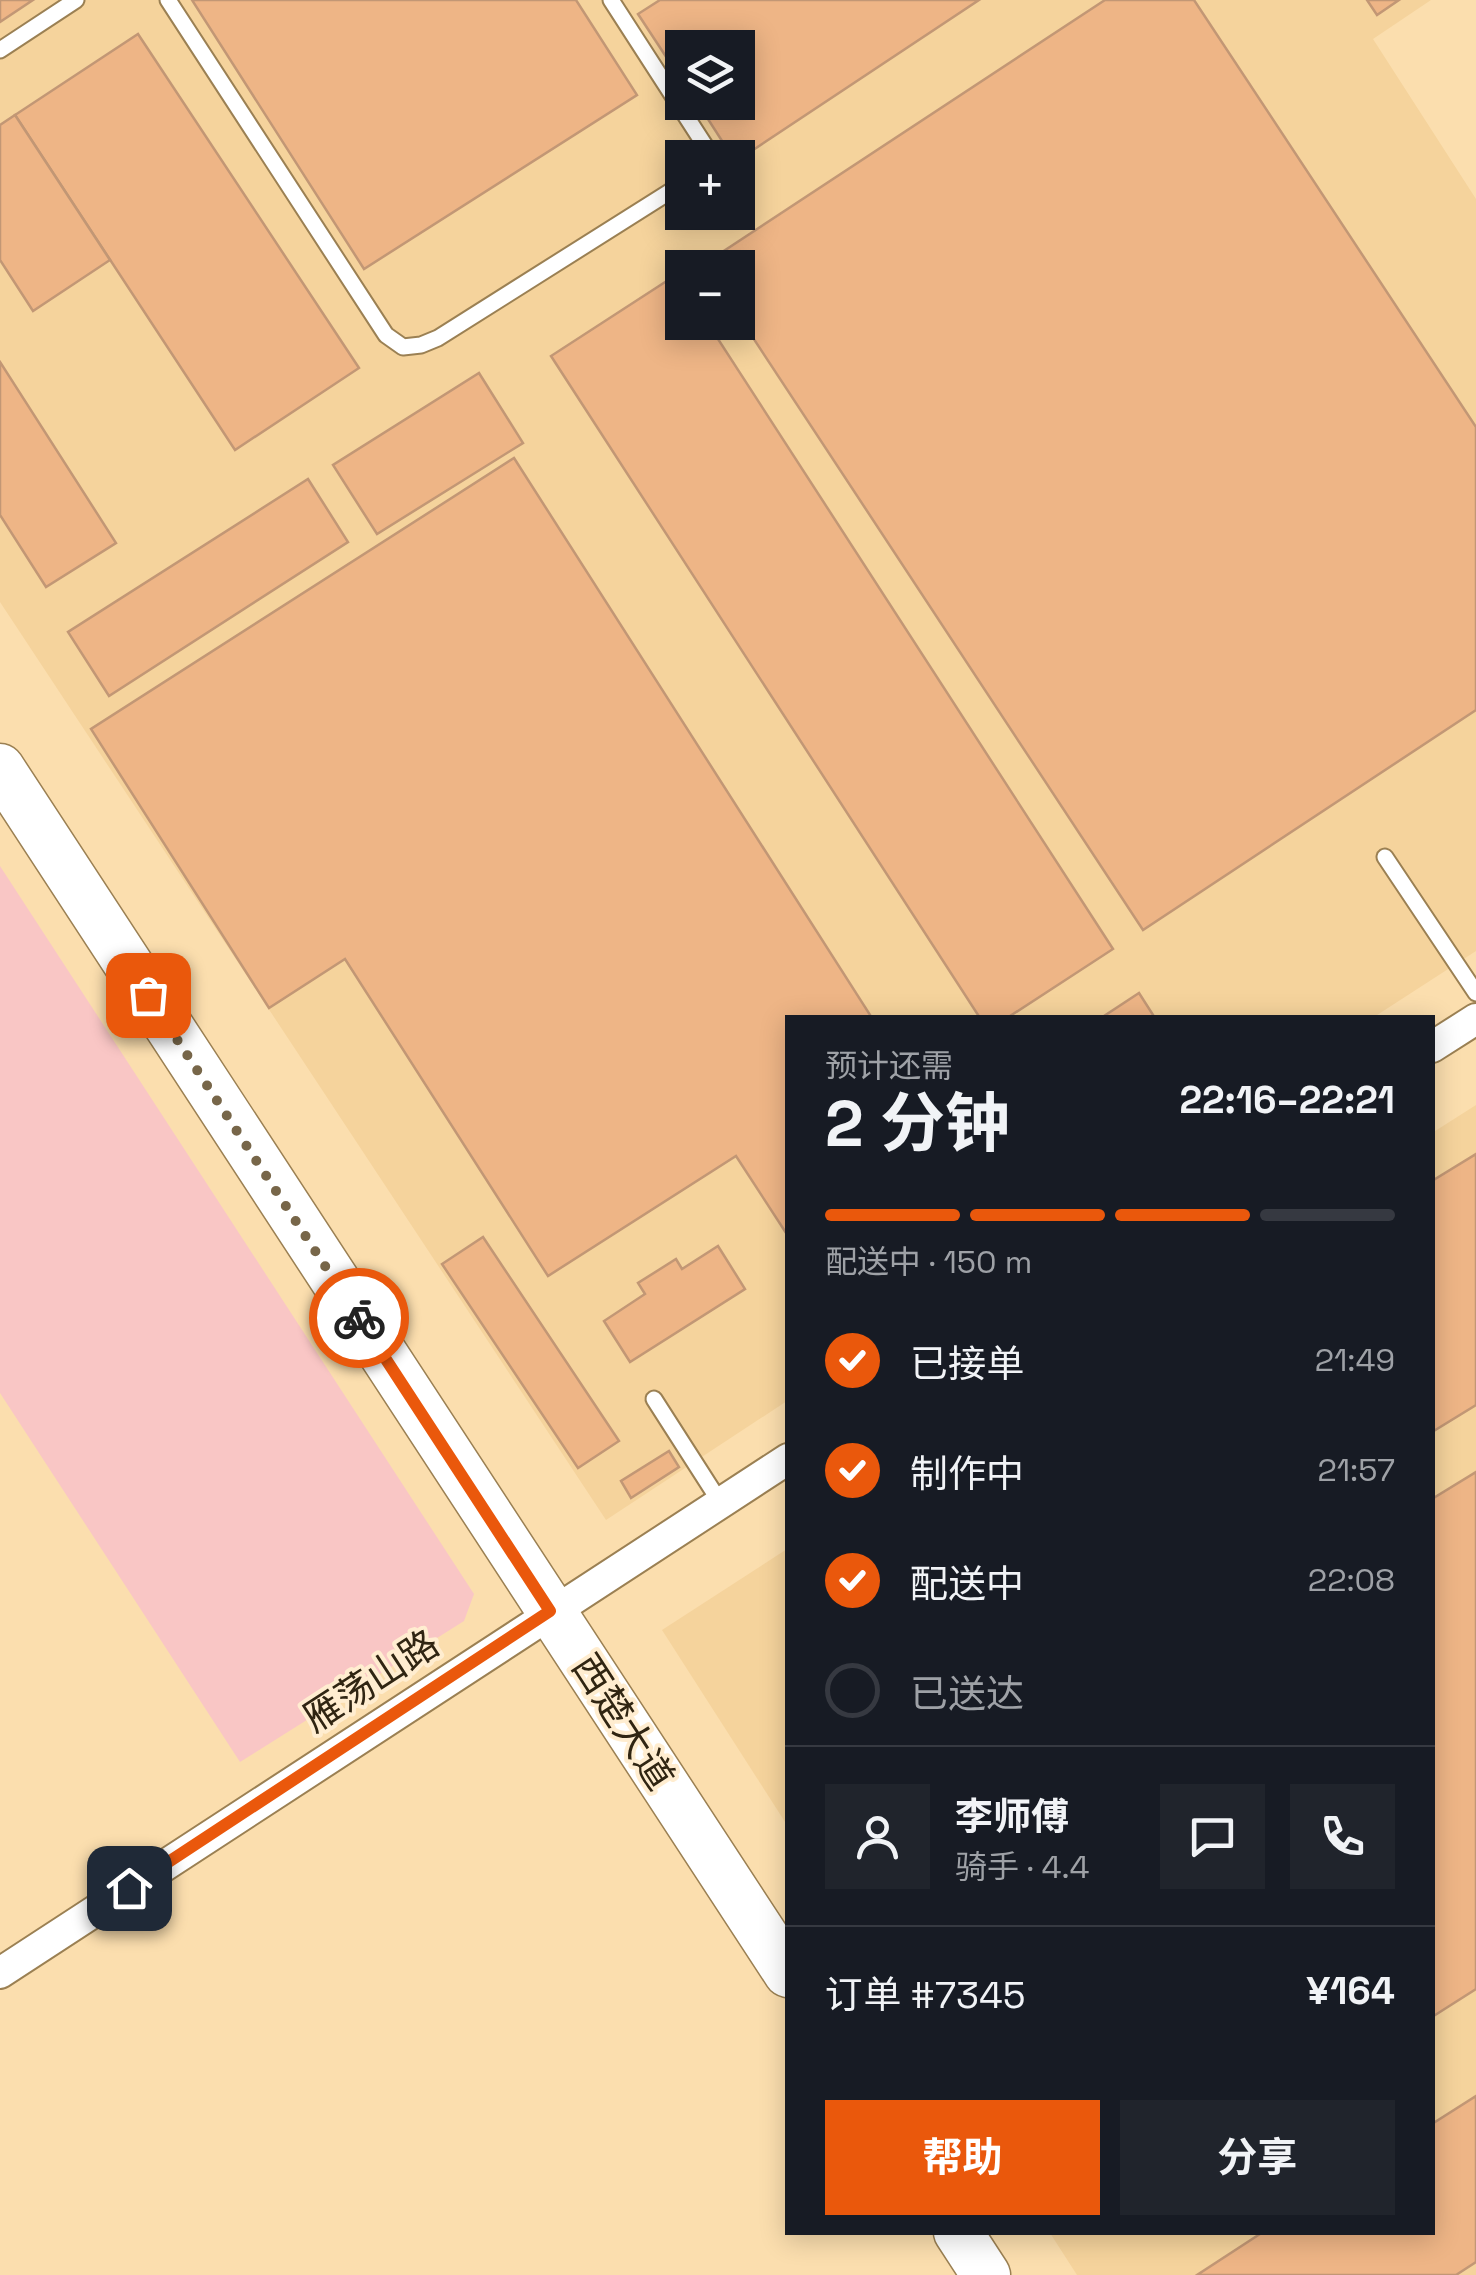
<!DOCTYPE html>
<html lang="zh">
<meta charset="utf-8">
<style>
:root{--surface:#171b24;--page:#20242c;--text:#f1f3f6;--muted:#9ea1a6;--line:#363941;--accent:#ea580c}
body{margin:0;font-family:"Space Grotesk","Noto Sans SC",sans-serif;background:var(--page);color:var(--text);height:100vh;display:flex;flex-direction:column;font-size:38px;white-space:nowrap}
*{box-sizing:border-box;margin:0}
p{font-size:32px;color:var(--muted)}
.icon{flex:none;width:55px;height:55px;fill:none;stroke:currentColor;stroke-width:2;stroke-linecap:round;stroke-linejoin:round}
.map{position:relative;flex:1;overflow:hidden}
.details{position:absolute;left:785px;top:1015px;width:650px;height:1220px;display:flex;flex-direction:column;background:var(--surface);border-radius:0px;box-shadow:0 5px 25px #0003}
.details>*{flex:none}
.buttons{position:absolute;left:665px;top:30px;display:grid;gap:20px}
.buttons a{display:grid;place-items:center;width:90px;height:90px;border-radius:0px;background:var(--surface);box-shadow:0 5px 25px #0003;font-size:50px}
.pin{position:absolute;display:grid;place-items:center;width:85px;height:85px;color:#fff;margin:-42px;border-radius:20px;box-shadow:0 5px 15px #0006}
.courier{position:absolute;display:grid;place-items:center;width:100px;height:100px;margin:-50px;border:8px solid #ea580c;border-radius:50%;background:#fff;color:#222;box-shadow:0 2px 12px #0007}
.overview em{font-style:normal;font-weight:700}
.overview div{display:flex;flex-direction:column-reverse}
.overview{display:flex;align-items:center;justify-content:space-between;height:170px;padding:0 40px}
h1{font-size:65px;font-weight:700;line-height:75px}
.bar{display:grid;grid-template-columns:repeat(4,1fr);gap:15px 10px;align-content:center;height:120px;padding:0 40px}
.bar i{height:12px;border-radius:8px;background:var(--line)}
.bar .current{background:var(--accent)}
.bar p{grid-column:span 4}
.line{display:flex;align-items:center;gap:25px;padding:0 40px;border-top:2px solid var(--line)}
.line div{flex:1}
.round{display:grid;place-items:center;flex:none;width:105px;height:105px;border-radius:0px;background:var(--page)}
ol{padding:0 40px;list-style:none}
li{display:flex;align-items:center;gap:30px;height:110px}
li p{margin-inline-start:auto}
li .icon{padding:10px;border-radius:50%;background:var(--accent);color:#fff;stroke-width:4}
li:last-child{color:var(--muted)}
li i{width:55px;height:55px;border:5px solid var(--line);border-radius:50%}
.cta{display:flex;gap:20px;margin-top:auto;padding:20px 40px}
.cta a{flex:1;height:115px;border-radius:0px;background:var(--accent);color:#fff;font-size:40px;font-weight:700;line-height:115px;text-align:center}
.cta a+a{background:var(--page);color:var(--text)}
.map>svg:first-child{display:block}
</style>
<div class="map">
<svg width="1476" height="2275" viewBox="0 0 1476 2275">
<rect width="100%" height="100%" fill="#fbdeae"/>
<!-- built -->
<g fill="#f5d39c" fill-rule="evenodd">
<path d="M 0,0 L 1431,0 L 1373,39 L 1476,199 L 1476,951 L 1374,1017 L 788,1018 L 787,1401 L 606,1520 L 0,602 ZM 682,48 L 738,48 L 738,102 L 682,102 ZM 682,158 L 738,158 L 738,212 L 682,212 ZM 682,268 L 738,268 L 738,322 L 682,322 Z"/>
<polygon points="1476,1105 1476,2275 1077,2275 1050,2233 1432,2232 1432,1133"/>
<polygon points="787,1549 787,1825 662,1630"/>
</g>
<!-- green -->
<polygon fill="#f9c6c5" points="0,866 474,1594 464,1621 240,1762 0,1393"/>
<!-- building -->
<g fill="#eeb586" stroke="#c29775" stroke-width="2.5">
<polygon points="0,0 33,0 0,22"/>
<polygon points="192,0 576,0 637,95 364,269"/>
<polygon points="660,0 979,0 738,160 733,158 697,102 738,102 738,48 682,48 682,81 638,14"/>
<polygon points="1105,0 1194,0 1476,427 1476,710 1143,930 738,315 738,268 706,268 704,264"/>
<polygon points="1367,0 1399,0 1377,15"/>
<polygon points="138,34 359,368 235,450 15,115"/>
<polygon points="15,115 110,260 33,311 0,260 0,125"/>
<polygon points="676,275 682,285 682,322 707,322 1113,949 1007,1018 980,1018 551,356"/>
<polygon points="0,362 116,543 46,587 0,515"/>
<polygon points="479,373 523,443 377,534 333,465"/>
<polygon points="514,458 872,1018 788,1018 788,1236 736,1156 548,1276 345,959 269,1008 91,729"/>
<polygon points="308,479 348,542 109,696 68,632"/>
<polygon points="1139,993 1155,1018 1101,1018"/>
<polygon points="1476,1154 1476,1405 1432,1432 1432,1181"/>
<polygon points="483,1237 619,1441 578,1468 442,1264"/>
<polygon points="718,1246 745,1289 630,1362 604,1321 645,1294 638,1283 676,1259 682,1269"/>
<polygon points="669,1451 679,1467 631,1498 621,1481"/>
<polygon points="1476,1472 1476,1989 1432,2017 1432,1499"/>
<polygon points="1476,2096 1476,2262 1456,2275 1197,2275 1263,2232 1432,2232 1432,2124"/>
</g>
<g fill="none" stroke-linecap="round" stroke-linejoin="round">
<!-- service casing -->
<g stroke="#9b8053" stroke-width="19">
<g id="service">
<polyline points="168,0 386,335 403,347 421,345 438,338 682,184"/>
<polyline points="611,0 713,158"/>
<polyline points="0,50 76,0"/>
<polyline points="1385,857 1476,993"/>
<polyline points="654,1399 720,1502"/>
</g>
</g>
<!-- minor casing -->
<g stroke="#9b8053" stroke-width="34">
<g id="minor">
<polyline points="1432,1047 1476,1019"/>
<polyline points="0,1973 788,1459"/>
</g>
</g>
<!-- primary casing -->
<g stroke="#9b8053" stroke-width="51">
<g id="primary">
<polyline points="0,768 788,1973"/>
<polyline points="958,2232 986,2275"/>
</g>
</g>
<!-- service -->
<use href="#service" stroke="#fff" stroke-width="15"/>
<!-- minor -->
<use href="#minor" stroke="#fff" stroke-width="30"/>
<!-- primary -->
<use href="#primary" stroke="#fff" stroke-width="48"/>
</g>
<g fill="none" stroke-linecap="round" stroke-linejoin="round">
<!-- done -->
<polyline stroke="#776649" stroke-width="10" stroke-dasharray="0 18" points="148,995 359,1318"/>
<!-- route -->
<polyline stroke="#ea580c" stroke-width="12" points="129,1888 550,1611 359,1318"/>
</g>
<g text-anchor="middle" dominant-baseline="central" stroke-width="8" stroke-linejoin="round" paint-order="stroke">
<!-- street labels -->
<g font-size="38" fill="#302512" stroke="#ffedd0">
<text transform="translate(371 1681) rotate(-33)">雁荡山路</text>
<text transform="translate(623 1722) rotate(57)">西楚大道</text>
</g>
</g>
</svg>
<div class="buttons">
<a><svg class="icon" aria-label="layers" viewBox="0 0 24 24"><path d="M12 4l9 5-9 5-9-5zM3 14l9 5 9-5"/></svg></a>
<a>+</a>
<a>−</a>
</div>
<div class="pin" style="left:148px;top:995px;background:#ea580c"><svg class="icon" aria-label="bag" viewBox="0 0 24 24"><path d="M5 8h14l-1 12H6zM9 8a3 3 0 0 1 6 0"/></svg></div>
<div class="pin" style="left:129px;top:1888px;background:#1f2937"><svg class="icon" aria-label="home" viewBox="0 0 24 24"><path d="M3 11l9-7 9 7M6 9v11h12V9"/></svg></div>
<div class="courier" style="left:359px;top:1318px"><svg class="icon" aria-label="bike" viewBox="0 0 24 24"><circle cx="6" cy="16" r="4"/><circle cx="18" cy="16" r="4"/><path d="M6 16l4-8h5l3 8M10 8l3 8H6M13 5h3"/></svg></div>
<section class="details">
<div class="overview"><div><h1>2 分钟</h1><p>预计还需</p></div><em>22:16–22:21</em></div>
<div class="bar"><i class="current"></i><i class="current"></i><i class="current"></i><i></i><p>配送中 · 150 m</p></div>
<ol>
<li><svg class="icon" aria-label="check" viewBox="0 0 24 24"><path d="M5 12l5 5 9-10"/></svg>已接单<p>21:49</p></li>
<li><svg class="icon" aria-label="check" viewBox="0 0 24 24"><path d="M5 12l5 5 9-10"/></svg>制作中<p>21:57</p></li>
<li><svg class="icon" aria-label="check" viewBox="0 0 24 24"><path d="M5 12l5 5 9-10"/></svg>配送中<p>22:08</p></li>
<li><i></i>已送达</li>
</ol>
<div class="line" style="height:180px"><a class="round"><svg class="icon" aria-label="person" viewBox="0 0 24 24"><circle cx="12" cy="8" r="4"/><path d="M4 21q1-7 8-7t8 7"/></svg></a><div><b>李师傅</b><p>骑手 · 4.4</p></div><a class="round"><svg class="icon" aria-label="chat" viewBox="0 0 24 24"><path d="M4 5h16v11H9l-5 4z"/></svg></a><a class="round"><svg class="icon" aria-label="phone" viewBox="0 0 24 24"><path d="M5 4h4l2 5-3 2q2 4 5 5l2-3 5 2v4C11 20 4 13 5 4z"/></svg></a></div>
<div class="line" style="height:130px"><div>订单 #7345</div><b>¥164</b></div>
<div class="cta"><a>帮助</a><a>分享</a></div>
</section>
</div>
